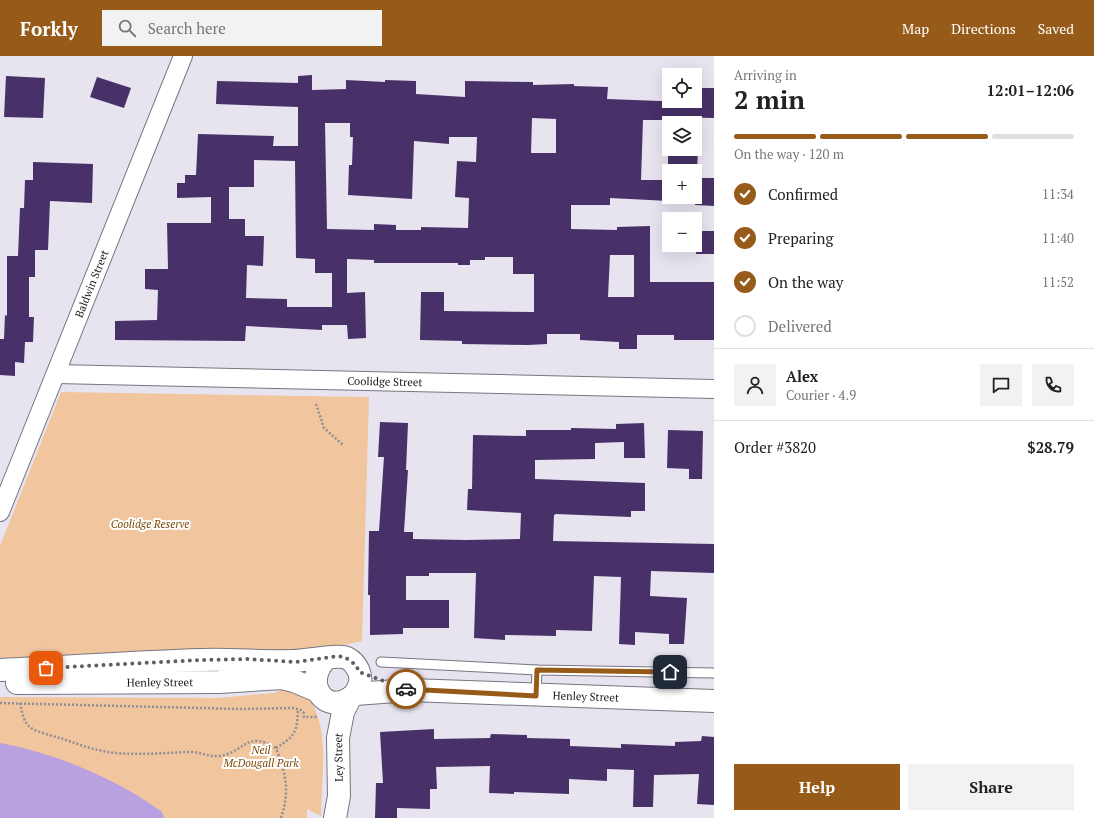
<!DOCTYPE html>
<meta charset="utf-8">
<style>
:root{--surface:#fff;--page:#f2f2f2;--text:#222;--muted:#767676;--line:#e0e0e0;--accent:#965b19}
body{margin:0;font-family:"PT Serif",serif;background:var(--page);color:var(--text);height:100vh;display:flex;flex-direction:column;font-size:15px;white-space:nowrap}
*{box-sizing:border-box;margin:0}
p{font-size:13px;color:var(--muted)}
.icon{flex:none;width:22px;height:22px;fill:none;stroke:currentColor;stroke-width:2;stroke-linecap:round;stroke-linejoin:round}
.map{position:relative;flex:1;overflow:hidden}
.sheet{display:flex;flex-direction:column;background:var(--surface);width:380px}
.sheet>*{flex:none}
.tools{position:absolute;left:662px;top:12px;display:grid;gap:8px}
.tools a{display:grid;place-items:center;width:40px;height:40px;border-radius:0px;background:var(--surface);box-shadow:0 4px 16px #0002;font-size:20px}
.pin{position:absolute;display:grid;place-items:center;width:34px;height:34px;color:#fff;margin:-17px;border-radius:8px;box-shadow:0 2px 6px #0006}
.courier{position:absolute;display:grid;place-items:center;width:40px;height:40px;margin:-20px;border:3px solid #965b19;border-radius:50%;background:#fff;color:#222;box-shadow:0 1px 5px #0007}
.headline em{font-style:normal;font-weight:700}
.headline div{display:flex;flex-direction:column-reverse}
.headline{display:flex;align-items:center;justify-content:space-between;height:68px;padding:0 20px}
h1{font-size:26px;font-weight:700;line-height:30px}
.bar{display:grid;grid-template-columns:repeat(4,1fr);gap:6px 4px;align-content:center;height:48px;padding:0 20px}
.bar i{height:5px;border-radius:3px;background:var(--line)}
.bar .current{background:var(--accent)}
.bar p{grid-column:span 4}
.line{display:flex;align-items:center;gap:10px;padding:0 20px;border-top:1px solid var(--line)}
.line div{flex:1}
.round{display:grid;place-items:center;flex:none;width:42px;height:42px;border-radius:0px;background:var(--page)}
ol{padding:0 20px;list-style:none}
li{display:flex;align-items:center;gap:12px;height:44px}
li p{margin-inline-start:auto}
li .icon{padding:4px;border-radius:50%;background:var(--accent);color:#fff;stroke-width:4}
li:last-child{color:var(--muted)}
li i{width:22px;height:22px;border:2px solid var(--line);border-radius:50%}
.primary-button{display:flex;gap:8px;margin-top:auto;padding:8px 20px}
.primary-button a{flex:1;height:46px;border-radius:0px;background:var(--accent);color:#fff;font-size:16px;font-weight:700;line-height:46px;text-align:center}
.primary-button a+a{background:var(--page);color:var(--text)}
header{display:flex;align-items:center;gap:24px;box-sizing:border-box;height:56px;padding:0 20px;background:var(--accent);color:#fff}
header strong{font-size:19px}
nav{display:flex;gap:22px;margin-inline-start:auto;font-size:14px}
.search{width:280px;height:36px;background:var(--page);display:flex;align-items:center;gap:10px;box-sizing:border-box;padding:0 14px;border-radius:0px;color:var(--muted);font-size:15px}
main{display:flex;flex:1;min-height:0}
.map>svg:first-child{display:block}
</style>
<header>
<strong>Forkly</strong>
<div class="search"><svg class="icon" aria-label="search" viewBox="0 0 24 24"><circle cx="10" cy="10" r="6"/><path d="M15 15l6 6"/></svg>Search here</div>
<nav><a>Map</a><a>Directions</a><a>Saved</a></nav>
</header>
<main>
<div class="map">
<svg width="714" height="762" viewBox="0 0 714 762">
<rect width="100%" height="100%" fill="#e7e3ef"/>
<!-- green -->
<g fill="#f1c69f">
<polygon points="61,336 369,341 362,585 314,596 0,602 0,490"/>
<path d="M 284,632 C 290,633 300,634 305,637 C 310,640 313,648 315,653 C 329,687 321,724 321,760 L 307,753 L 307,762 L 0,762 L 0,641 L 217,642 L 274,637 Z"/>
</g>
<!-- water -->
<path fill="#b9a1e1" d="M 0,687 C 55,697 117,723 162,756 L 164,762 L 0,762 Z"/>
<!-- building -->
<g fill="#483168" fill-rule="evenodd">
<path d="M 312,19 L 312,34 L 346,33 L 346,24 L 385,26 L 385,24 L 416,25 L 416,38 L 465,41 L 465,25 L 533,26 L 533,29 L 574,28 L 574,30 L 608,31 L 607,43 L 660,45 L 695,45 L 695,32 L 714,32 L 714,62 L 669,61 L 669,64 L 643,64 L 641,124 L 669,124 L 669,145 L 610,142 L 610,149 L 571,149 L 571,173 L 617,174 L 617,171 L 650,170 L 650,226 L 714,226 L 714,284 L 674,284 L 674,279 L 637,279 L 637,293 L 619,293 L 619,286 L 580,284 L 580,278 L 547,278 L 547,288 L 528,289 L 462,288 L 462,285 L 420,284 L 421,236 L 444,236 L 444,255 L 534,256 L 534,218 L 513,218 L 513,201 L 485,201 L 485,204 L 470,204 L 470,209 L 458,209 L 458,207 L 374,207 L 374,204 L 347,203 L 347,237 L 365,236 L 366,282 L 348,283 L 347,269 L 322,269 L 322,274 L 246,270 L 245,285 L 115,284 L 115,265 L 157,264 L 158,234 L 145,233 L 145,213 L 168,213 L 167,167 L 211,167 L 211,141 L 177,142 L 177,127 L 185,127 L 185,119 L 196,119 L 198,78 L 274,80 L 273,90 L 298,90 L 298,51 L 216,48 L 217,25 L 298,27 L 298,20 ZM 532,62 L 556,63 L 556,97 L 531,97 ZM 325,67 L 350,67 L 350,81 L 353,81 L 352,109 L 349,109 L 348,139 L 412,143 L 414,85 L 449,88 L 449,81 L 477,81 L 476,106 L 457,105 L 455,141 L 469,142 L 468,172 L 421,171 L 421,174 L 396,174 L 396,169 L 374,168 L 374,174 L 327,173 ZM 254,104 L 295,105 L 296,202 L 315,203 L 315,217 L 332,217 L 332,251 L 287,251 L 287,243 L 246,242 L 247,209 L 263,210 L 264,180 L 245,180 L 245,163 L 229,163 L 229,131 L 254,131 ZM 610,199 L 634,199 L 634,241 L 608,241 Z"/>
<polygon points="6,20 45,22 43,62 4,61"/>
<polygon points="97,21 131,32 124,52 90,41"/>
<polygon points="668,93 698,93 697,115 668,114"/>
<polygon points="33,106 93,108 92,147 50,145 48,194 35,194 35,221 29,221 29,261 34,261 33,286 25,286 24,307 15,306 15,320 0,319 0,283 4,283 5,259 7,260 7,200 18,200 20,152 24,152 25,124 33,124"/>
<polygon points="695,122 714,122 714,150 695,149"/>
<polygon points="697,175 714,175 714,198 696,198"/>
<polygon points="380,366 408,367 406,414 408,414 404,476 413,476 413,483 465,484 520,483 521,457 467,454 468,433 472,433 473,379 526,380 526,374 571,374 571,372 616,373 616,368 644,367 645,402 624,402 624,386 595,387 595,403 535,404 535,423 645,427 645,455 631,455 631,461 556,458 554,459 553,485 714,488 714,517 651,515 650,540 687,542 684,588 669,588 669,578 635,576 635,589 619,588 621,521 594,520 592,575 556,574 556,580 505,579 505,584 474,582 476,517 429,517 429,520 406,520 406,544 449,544 449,572 403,572 403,578 370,579 370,539 368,539 369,475 379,475 384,401 378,401"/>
<polygon points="668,374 703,375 702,423 689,423 689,413 667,412"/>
<polygon points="434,673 434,683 490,682 491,678 527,679 527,682 570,683 570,690 621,692 621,688 675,690 675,686 701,685 702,680 714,681 714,749 697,748 699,718 654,719 653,751 633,751 634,714 607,713 607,725 569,723 569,738 514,736 514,738 489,737 490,710 436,711 437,733 430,733 430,753 397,752 397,762 375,762 376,727 383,727 380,676"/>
</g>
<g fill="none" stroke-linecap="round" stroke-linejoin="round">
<!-- lane casing -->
<g stroke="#797580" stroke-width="11">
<g id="lane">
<polyline points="381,606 537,614 714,617"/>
<polyline points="536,638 537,614"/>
</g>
</g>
<!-- street casing -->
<g stroke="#797580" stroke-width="20">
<g id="street">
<path id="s1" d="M 56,318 L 714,333"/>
<path id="s2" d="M 0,456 L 183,0"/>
</g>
</g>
<!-- secondary casing -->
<g stroke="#797580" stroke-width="24">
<g id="secondary">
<path d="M 0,614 C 67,611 135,606 202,604 C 233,603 263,606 293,605 C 305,605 338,598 347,602 C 357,607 363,620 359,630 C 357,636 353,641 347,644 C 321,656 304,624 326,603"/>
<path id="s3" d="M 17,627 L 219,626 L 282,622 L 294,625 L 318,635"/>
<path id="s4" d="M 355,638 L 410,634 L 714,645"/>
<path id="s5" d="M 335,762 L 339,740 L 338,682 L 343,656 L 350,642"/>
</g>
</g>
<!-- path -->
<g stroke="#908d96" stroke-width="2.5" stroke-dasharray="2 2" stroke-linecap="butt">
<polyline points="316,348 324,372 343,389"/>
<polyline points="0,647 240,653 293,652 301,654 304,657 304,661 317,661"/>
<path d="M 20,647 C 22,656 23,666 31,672 C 40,677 53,680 63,683 C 80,689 97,695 115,697 C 140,699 164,697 188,696 C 199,695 208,701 218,700 C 244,698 245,673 276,692"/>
<path d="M 281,762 C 290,735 286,718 276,692 C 296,680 297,675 298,653"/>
</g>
<!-- lane -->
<use href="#lane" stroke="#fff" stroke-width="9"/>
<!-- street -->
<use href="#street" stroke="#fff" stroke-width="18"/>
<!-- secondary -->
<use href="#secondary" stroke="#fff" stroke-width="22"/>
</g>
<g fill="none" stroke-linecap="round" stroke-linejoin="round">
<!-- done -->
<polyline stroke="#605e65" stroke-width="4" stroke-dasharray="0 7.2" points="46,612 201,604 248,603 295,606 339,600 346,602 356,609 359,616 406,633"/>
<!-- route -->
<polyline stroke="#965b19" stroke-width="5" points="406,633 536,640 537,614 670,616"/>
</g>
<g text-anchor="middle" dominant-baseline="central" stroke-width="4" stroke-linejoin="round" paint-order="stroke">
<!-- street labels -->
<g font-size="11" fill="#18171b" stroke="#fff">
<text stroke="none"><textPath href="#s2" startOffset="246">Baldwin Street</textPath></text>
<text stroke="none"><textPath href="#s1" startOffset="329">Coolidge Street</textPath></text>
<text stroke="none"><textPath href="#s3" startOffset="143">Henley Street</textPath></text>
<text stroke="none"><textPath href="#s4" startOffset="231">Henley Street</textPath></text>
<text stroke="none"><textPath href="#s5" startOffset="61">Ley Street</textPath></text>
</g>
<!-- park labels -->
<g font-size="11" font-style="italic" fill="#7d4908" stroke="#fff">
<text x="150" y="468">Coolidge Reserve</text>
<text x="261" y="694">Neil<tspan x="261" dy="13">McDougall Park</tspan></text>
</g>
</g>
</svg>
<div class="tools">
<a><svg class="icon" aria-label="locate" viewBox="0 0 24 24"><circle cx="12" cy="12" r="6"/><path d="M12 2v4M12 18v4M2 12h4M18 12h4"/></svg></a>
<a><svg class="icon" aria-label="layers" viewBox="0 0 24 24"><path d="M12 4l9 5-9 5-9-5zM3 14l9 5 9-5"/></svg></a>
<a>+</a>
<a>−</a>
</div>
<div class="pin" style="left:46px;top:612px;background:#ea580c"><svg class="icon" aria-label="bag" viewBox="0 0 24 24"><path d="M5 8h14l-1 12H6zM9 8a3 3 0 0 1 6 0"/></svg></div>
<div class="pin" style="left:670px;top:616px;background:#1f2937"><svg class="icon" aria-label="home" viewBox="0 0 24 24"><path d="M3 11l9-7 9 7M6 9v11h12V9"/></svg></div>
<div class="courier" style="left:406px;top:633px"><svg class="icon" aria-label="car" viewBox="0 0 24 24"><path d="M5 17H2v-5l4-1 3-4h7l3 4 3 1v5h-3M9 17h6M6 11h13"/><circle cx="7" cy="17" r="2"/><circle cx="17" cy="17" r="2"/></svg></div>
</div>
<section class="sheet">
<div class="headline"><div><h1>2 min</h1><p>Arriving in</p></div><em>12:01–12:06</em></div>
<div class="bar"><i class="current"></i><i class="current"></i><i class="current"></i><i></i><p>On the way · 120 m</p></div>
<ol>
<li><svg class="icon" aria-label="check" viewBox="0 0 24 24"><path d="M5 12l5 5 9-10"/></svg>Confirmed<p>11:34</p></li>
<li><svg class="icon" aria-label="check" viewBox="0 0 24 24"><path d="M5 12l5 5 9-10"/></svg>Preparing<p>11:40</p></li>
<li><svg class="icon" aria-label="check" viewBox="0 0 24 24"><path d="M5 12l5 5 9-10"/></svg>On the way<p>11:52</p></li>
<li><i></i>Delivered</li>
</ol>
<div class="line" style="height:72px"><a class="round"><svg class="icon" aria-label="person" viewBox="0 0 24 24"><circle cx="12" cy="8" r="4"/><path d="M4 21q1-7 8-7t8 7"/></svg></a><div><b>Alex</b><p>Courier · 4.9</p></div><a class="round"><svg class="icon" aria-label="chat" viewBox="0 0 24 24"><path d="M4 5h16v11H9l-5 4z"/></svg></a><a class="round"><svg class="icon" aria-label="phone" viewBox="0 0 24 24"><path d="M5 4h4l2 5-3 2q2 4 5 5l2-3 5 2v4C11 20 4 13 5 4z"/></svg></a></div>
<div class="line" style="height:52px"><div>Order #3820</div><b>$28.79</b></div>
<div class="primary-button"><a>Help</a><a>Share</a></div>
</section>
</main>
